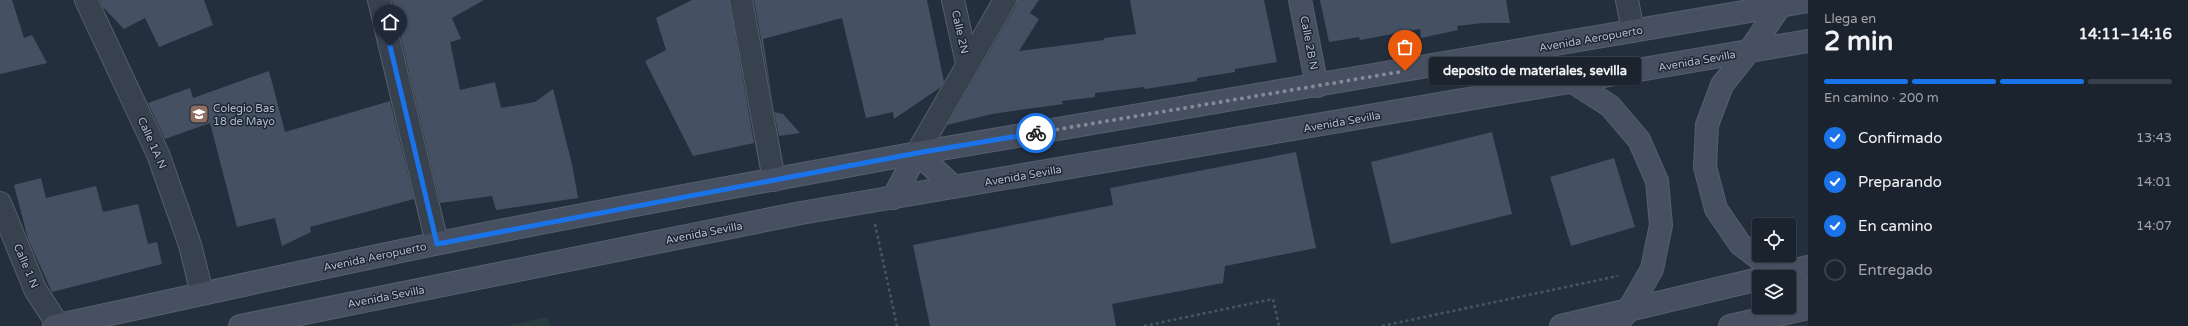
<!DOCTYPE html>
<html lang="es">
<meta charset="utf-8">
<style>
:root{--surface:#1b232e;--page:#282f3a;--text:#f1f3f6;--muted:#a0a4aa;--line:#39404a;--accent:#1a73e8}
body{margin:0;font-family:"Varela Round",sans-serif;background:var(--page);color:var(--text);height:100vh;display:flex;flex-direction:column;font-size:15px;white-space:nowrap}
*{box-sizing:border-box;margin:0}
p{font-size:13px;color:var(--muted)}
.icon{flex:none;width:22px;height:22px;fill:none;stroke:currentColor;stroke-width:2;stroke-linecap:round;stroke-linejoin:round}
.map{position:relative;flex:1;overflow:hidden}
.drawer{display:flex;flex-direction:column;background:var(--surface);width:380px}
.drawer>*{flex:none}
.tools{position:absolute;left:1752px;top:218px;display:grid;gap:8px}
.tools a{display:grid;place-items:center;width:44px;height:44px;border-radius:4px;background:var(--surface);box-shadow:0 1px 3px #0004,0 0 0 1px var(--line);font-size:20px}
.pin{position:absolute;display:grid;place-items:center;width:34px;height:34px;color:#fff;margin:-41px -17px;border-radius:50% 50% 50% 0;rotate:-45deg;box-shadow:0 0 4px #0007}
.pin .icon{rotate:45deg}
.courier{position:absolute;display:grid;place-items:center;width:40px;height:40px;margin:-20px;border:3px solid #1a73e8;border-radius:50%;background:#fff;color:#222;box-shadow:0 1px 5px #0007}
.bubble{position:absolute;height:28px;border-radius:4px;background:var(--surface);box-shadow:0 1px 3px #0004,0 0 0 1px var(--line);font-size:13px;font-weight:700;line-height:28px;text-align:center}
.head em{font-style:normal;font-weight:700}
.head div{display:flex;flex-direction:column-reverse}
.head{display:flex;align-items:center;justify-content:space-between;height:68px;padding:0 16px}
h1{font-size:26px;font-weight:700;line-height:30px}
.bar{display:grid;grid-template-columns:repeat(4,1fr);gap:6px 4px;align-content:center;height:48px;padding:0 16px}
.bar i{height:5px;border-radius:3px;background:var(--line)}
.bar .current{background:var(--accent)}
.bar p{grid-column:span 4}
ol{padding:0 16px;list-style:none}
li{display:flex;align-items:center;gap:12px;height:44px}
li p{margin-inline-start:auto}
li .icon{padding:4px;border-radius:50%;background:var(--accent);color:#fff;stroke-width:4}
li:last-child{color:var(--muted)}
li i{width:22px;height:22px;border:2px solid var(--line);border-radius:50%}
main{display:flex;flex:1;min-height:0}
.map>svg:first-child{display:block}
</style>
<main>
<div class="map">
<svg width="1808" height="326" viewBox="0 0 1808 326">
<rect width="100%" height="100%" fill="#242f3e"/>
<!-- green -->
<polygon fill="#263c3f" points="548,317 550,326 504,326"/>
<!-- building -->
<g fill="#455162">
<polygon points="0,0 12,0 24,38 32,35 47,63 0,74"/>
<polygon points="100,0 204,0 213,25 159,47 145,18 124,29 102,6"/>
<polygon points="392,0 484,0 452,18 461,39 450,42 460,90 495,82 501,108 535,102 553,89 572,164 578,198 496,210 492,196 440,203"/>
<polygon points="692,0 729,0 754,143 693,156 645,61 666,50 656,18"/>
<polygon points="754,0 927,0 944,82 941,87 894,119 893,112 866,118 842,18 763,39 774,111"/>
<polygon points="1017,0 1039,0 1030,13 1039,19 1019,51 1104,40 1104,38 1136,34 1130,0 1264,0 1277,62 1235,69 1235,72 1197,78 1197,81 1145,89 1144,87 1095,93 1095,97 1062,101 1063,104 992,114 947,125 1016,6"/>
<polygon points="1320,0 1506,0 1510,23 1483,23 1457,26 1458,30 1421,38 1420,29 1360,40 1359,37 1329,42"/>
<polygon points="269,71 285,132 390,101 414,199 310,227 311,232 282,246 275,218 237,227 210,123 165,139 148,103 190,88 193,98"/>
<polygon points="774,112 783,114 800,133 779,136"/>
<polygon points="1492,132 1512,214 1391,244 1371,162"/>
<polygon points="1296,152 1316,248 1225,266 1223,283 1112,304 1116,326 930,326 913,245 1113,205 1110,188"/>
<polygon points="1614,158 1635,227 1571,246 1550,177"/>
<polygon points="41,178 46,198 96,186 103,212 138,204 148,244 157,242 162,264 52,292 28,239 14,185"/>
</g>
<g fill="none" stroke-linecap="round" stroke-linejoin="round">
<!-- street casing -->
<g stroke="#565f6c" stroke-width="24">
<g id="street">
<polyline points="86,0 158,154 190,245 202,293"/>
<polyline points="379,0 437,243"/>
<polyline points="741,0 774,180"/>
<polyline points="953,0 967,63"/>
<polyline points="1627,0 1633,31"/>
<polyline points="917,153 1005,0"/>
<polyline points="0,203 35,289 58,325"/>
</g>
</g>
<!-- secondary casing -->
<g stroke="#565f6c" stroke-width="24">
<g id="secondary">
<polyline points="1300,0 1317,86"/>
<polyline points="1781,5 1749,51 1722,85 1707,125 1705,167 1716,209 1740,244 1783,277"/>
<polyline points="1523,50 1610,106 1639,140 1657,181 1661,225 1652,269 1628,311 1615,326"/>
<polyline points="893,198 917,153 954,187"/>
<polyline points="1768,277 1808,267"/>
<polyline points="1789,281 1808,293"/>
<path d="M 54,326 C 181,299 308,270 435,244 C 595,211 756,183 917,153 L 1808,1"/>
<polyline points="240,326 801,213 1808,41"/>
<polyline points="1561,326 1759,279"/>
<polyline points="1730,326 1808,308"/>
</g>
</g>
<!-- path -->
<g stroke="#44595c" stroke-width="2.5" stroke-dasharray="3 3" stroke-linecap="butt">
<polyline points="875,224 897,326"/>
<polyline points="1144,326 1273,299 1279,326"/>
<polyline points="1382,326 1618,276"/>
</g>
<!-- street -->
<use href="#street" stroke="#38414e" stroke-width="22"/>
<!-- secondary -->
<use href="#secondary" stroke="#465061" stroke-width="22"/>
</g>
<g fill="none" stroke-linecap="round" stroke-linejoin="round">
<!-- done -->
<polyline stroke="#828b98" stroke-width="4" stroke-dasharray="0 7.2" points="1036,133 1405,71"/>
<!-- route -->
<polyline stroke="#1a73e8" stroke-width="5" points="390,46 437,244 917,153 1036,133"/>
</g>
<!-- icons -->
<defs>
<g id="school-square" transform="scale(1)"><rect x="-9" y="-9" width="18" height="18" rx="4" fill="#8d6e63" stroke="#1d2633"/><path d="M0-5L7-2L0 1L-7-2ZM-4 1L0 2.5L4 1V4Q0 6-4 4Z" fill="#fff"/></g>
</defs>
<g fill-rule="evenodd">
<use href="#school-square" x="199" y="114"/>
</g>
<g text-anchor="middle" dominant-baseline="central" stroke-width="3" stroke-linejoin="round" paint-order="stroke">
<!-- street labels -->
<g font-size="11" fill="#b4bcc9" stroke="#1d2633">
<text transform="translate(960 32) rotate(77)">Calle 2N</text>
<text transform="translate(1591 39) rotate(-10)">Avenida Aeropuerto</text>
<text transform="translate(1309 43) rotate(79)">Calle 2B N</text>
<text transform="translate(1697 61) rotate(-10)">Avenida Sevilla</text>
<text transform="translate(1342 122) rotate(-10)">Avenida Sevilla</text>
<text transform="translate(152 143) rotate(66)">Calle 1A N</text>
<text transform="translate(1023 176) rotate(-10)">Avenida Sevilla</text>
<text transform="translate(704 233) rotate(-11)">Avenida Sevilla</text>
<text transform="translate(375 257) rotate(-12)">Avenida Aeropuerto</text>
<text transform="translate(26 266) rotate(67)">Calle 1 N</text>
<text transform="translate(386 297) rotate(-11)">Avenida Sevilla</text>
</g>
<!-- poi labels -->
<g font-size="11" fill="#b4bcc9" stroke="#1d2633" text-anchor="start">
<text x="213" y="108">Colegio Bas<tspan x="213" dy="13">18 de Mayo</tspan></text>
</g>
</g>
</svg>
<div class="tools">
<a><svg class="icon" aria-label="locate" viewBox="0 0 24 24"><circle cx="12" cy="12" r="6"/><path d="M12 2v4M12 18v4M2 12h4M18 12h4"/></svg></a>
<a><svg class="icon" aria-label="layers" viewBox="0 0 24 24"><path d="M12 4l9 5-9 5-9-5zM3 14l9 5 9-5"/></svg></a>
</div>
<div class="pin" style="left:1405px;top:71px;background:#ea580c"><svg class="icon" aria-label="bag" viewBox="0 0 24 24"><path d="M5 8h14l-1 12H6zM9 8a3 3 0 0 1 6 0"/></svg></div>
<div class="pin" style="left:390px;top:46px;background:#1f2937"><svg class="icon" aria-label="home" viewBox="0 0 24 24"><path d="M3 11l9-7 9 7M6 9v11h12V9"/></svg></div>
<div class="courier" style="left:1036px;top:133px"><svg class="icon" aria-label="bike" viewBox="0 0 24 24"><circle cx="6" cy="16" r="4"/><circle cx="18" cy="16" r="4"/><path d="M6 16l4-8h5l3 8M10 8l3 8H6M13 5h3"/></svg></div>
<div class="bubble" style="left:1429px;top:57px;width:212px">deposito de materiales, sevilla</div>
</div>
<section class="drawer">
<div class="head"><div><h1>2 min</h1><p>Llega en</p></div><em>14:11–14:16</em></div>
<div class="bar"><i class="current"></i><i class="current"></i><i class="current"></i><i></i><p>En camino · 200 m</p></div>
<ol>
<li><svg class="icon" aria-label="check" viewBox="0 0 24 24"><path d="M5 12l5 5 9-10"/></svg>Confirmado<p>13:43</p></li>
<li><svg class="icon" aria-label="check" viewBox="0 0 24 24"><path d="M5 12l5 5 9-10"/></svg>Preparando<p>14:01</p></li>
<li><svg class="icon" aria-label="check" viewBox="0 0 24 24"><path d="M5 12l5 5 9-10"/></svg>En camino<p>14:07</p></li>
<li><i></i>Entregado</li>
</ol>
</section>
</main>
